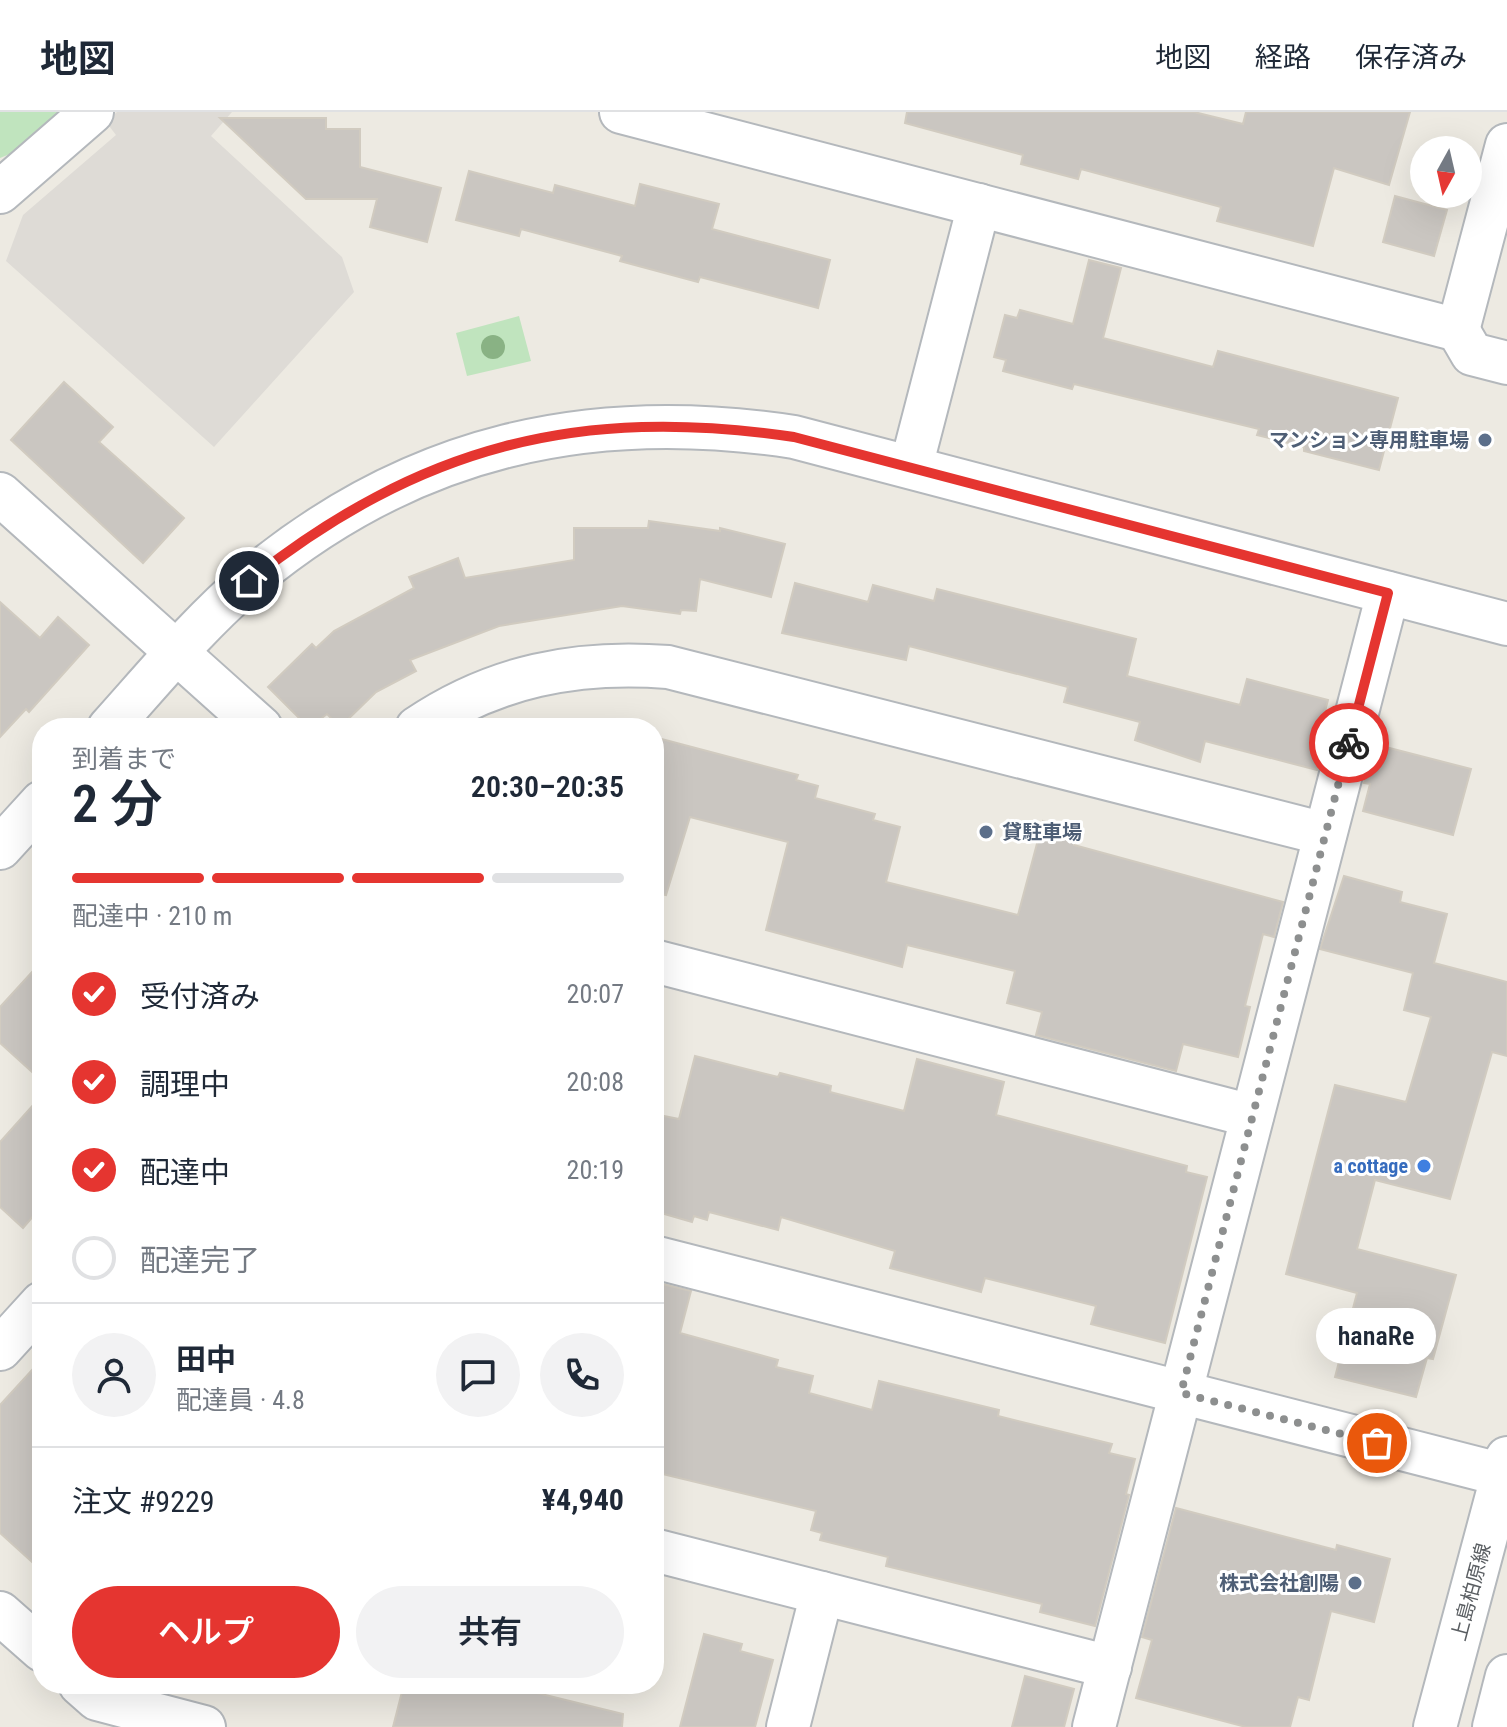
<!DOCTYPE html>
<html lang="ja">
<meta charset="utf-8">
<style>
:root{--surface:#fff;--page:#f2f2f3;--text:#1f2937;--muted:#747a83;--line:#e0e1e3;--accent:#e53530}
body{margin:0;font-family:"Roboto Condensed","Noto Sans JP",sans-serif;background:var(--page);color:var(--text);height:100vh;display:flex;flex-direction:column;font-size:30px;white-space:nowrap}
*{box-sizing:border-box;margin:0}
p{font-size:26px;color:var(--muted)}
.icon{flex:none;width:44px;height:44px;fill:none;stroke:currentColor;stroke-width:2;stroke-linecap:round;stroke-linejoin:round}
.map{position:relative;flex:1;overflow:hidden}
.panel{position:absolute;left:32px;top:606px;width:632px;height:976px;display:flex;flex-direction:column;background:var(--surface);border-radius:32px;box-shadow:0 8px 32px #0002}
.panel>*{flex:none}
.needle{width:52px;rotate:188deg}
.fabs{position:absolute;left:1410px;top:24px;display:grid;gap:16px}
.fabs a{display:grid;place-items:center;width:72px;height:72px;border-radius:50%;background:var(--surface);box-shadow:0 8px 32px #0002;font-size:40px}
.pin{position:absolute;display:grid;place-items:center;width:68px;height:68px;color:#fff;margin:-34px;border:4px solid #fff;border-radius:50%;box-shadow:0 2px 8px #0007}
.courier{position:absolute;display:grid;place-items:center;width:80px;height:80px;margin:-40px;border:6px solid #e53530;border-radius:50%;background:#fff;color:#222;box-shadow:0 2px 10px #0007}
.bubble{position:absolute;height:56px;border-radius:28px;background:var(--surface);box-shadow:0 8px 32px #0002;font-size:26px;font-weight:600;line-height:56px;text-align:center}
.summary em{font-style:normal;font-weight:600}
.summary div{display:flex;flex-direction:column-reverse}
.summary{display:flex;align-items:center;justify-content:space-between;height:136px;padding:0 40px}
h1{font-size:52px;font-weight:600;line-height:60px}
.bar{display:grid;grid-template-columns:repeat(4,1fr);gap:12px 8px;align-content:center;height:96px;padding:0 40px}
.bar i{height:10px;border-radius:6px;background:var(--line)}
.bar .on{background:var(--accent)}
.bar p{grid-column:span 4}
.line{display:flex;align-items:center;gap:20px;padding:0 40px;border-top:2px solid var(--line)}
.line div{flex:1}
.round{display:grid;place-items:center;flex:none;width:84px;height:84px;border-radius:42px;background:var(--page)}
ol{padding:0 40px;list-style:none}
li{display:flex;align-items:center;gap:24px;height:88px}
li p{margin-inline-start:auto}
li .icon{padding:8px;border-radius:50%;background:var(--accent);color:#fff;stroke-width:4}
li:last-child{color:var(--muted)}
li i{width:44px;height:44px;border:4px solid var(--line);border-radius:50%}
.cta{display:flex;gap:16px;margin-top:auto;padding:16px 40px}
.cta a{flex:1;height:92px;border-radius:48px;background:var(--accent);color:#fff;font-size:32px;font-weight:600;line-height:92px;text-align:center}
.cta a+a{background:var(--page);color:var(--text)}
header{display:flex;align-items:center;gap:48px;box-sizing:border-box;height:112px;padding:0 40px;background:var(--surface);border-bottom:2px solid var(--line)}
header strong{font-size:38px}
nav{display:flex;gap:44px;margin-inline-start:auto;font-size:28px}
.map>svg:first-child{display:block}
</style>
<header>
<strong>地図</strong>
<nav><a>地図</a><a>経路</a><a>保存済み</a></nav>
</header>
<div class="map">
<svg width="1507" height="1615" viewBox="0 0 1507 1615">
<rect width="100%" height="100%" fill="#edeae2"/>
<!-- industrial -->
<polygon fill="#dedbd6" points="117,0 232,0 211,24 342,145 354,180 214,335 6,149 23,103 116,23 106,10"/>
<!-- green -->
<g fill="#c0e4be">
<polygon points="0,0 64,0 20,38 0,46"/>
<polygon points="519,204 531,249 467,264 456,221"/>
</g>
<!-- building -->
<g fill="#cac6c1" stroke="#d1cbc0" stroke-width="2">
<polygon points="907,0 1194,0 1243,12 1246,0 1410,0 1389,73 1334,56 1313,134 1217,109 1221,95 1081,57 1078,67 1021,52 1023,43 905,11"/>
<polygon points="220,6 326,6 326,17 360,17 360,55 441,76 427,130 370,115 377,87 306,87"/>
<polygon points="469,59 553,81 555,73 635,94 640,72 719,92 712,117 830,148 818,196 700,165 698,170 620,149 622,144 521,117 519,124 456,108"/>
<polygon points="1395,84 1447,98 1434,144 1383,130"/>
<polygon points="1089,148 1121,156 1103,226 1213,255 1218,239 1398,286 1379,358 1304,339 1304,335 1257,323 1259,317 1074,272 1072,277 1003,259 1006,248 994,245 1005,203 1017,206 1020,198 1073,212"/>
<polygon points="64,270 113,315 99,330 184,406 143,451 11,328"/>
<polygon points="649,409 720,419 720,416 785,432 771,485 700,467 696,499 681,498 680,502 622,494 499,514 410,548 416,559 376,580 340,615 327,602 309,616 268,575 312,532 316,536 334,519 414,476 409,465 458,446 465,466 574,448 574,416 648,416"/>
<polygon points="795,471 868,490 873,473 934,489 937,477 1136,527 1127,564 1240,593 1247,567 1328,588 1320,618 1327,620 1317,658 1205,629 1200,650 1135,628 1140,610 1064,590 1068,575 909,534 906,548 782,521"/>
<polygon points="0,490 40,526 58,505 89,533 29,600 26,597 0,625"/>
<polygon points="654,625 798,663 796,668 818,674 815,686 875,702 873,708 900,715 886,770 1018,803 1043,709 1078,719 1074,733 1283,790 1274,825 1263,822 1245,894 1250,895 1238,945 1183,932 1176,959 1036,923 1042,900 1007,891 1015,859 907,833 902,855 766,818 788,730 690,705 666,783 654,781"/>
<polygon points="1374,632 1471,657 1453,723 1363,699 1370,672 1364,671"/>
<polygon points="1344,764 1402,780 1400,790 1447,802 1434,851 1507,870 1507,944 1492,940 1450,1087 1375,1068 1357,1137 1456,1163 1433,1247 1427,1246 1416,1285 1335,1265 1357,1181 1286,1162 1335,973 1406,990 1431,905 1404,898 1413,861 1320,837"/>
<polygon points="42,849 42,969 0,931 0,895"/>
<polygon points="695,944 778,965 780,961 831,974 830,980 904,999 917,947 1004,970 996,1003 1187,1054 1186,1060 1207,1065 1165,1231 1091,1212 1096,1194 985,1166 981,1180 890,1156 895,1139 781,1105 778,1118 709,1100 707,1108 694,1104 692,1110 654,1099 654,1002 679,1007"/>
<polygon points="42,983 42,1094 23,1116 0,1095 0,1030"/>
<polygon points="654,1170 691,1179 680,1221 778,1248 776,1255 813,1264 809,1281 872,1298 879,1269 999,1298 998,1304 1112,1332 1109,1341 1135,1347 1126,1382 1129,1383 1095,1514 1040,1500 1042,1492 886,1454 888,1445 820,1428 822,1421 811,1418 816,1399 654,1360"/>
<polygon points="42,1247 42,1459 0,1421 0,1293"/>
<polygon points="1176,1396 1336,1438 1337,1433 1390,1447 1374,1510 1331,1499 1309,1588 1298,1585 1290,1615 1246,1615 1136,1586 1152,1528 1142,1525"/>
<polygon points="704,1522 742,1532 740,1539 773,1548 755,1615 680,1615"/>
<polygon points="1025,1564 1074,1577 1064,1615 1012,1615"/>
<polygon points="404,1572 523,1572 521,1577 623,1602 622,1615 393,1615"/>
</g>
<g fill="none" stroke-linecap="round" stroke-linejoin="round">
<!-- minor casing -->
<g stroke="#b4b8bc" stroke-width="46">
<g id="minor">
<polyline points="621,0 1458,218 1507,33"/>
<polyline points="0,80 92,0"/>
<polyline points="1458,218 1472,242 1507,251"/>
<polyline points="911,355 979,93"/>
<polyline points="0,382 261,616"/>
<path d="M 109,616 C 154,566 199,511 251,467 C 412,333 590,294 794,325 L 1507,512"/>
<path d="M 417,616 C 494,564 576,548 668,555 L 1325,722"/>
<polyline points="0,736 42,690"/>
<polyline points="654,849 1252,1004"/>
<polyline points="654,1145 1503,1363"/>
<polyline points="0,1237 42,1191"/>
<polyline points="654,1438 1110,1555"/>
<polyline points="0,1501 42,1538"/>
<polyline points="80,1572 97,1587 204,1615"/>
<polyline points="788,1615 822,1481"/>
<polyline points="1094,1615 1388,481"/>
<polyline points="1435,1615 1507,1346"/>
<polyline points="1494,1615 1507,1564"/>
</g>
</g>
<!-- minor -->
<use href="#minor" stroke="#fff" stroke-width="42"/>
</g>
<!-- trees -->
<circle fill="#89b284" cx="493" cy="235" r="12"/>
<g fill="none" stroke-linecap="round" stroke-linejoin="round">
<!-- done -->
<polyline stroke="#8d8f8f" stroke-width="8" stroke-dasharray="0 14.4" points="1349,631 1181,1281 1377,1331"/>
<!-- route -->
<path stroke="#e53530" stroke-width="10" d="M 249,469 C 420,334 578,293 794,325 L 1388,481 L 1349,631"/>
</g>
<!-- markers -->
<g fill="#5c6f8a" stroke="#fff" stroke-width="3">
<circle cx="1485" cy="328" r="8"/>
<circle cx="986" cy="720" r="8"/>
<circle cx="1355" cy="1471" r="8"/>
</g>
<circle fill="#3f7fe0" stroke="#fff" stroke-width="3" cx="1424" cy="1054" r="8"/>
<g text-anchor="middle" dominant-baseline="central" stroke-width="6" stroke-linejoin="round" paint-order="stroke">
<!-- service labels -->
<g font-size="20" font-weight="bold" fill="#4e5e75" stroke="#fff" text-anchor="end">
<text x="1469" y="328">マンション専用駐車場</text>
<text x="1002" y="720" text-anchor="start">貸駐車場</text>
<text x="1339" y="1471">株式会社創陽</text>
</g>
<!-- shop labels -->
<g font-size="20" font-weight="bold" fill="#366cbe" stroke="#fff" text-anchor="end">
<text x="1408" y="1054">a cottage</text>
</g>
<!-- street labels -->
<g font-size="20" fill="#5a5e62" stroke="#fff">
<text transform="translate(1471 1480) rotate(-75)">上島柏原線</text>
</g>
</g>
</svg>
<div class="fabs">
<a><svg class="needle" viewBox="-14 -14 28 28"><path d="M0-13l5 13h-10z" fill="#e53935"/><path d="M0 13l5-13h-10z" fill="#747a83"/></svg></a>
</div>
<div class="pin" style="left:1377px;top:1331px;background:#ea580c"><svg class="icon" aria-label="bag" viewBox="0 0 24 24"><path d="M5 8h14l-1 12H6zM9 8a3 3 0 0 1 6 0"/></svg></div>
<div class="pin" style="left:249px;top:469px;background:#1f2937"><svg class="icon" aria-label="home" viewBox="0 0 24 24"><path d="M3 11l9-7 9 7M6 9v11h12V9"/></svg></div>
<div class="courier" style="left:1349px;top:631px"><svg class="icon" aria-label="bike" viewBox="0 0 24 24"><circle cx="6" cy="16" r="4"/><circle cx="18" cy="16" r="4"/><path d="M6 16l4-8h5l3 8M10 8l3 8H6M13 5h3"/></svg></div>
<div class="bubble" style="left:1316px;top:1196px;width:120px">hanaRe</div>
<section class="panel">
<div class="summary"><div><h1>2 分</h1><p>到着まで</p></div><em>20:30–20:35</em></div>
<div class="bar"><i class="on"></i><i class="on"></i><i class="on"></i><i></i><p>配達中 · 210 m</p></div>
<ol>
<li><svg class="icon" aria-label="check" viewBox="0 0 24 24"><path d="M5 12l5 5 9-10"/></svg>受付済み<p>20:07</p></li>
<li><svg class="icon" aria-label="check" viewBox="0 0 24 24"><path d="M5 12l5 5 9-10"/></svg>調理中<p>20:08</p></li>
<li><svg class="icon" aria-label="check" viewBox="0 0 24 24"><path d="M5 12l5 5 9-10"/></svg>配達中<p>20:19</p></li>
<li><i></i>配達完了</li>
</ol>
<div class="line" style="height:144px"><a class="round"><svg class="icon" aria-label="person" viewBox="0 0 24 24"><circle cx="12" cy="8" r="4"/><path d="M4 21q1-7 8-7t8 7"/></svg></a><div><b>田中</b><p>配達員 · 4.8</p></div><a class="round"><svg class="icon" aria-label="chat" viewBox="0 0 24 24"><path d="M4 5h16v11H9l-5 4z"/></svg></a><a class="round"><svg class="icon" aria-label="phone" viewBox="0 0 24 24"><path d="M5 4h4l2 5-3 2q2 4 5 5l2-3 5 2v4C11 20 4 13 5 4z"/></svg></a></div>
<div class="line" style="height:104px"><div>注文 #9229</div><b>¥4,940</b></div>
<div class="cta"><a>ヘルプ</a><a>共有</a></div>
</section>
</div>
